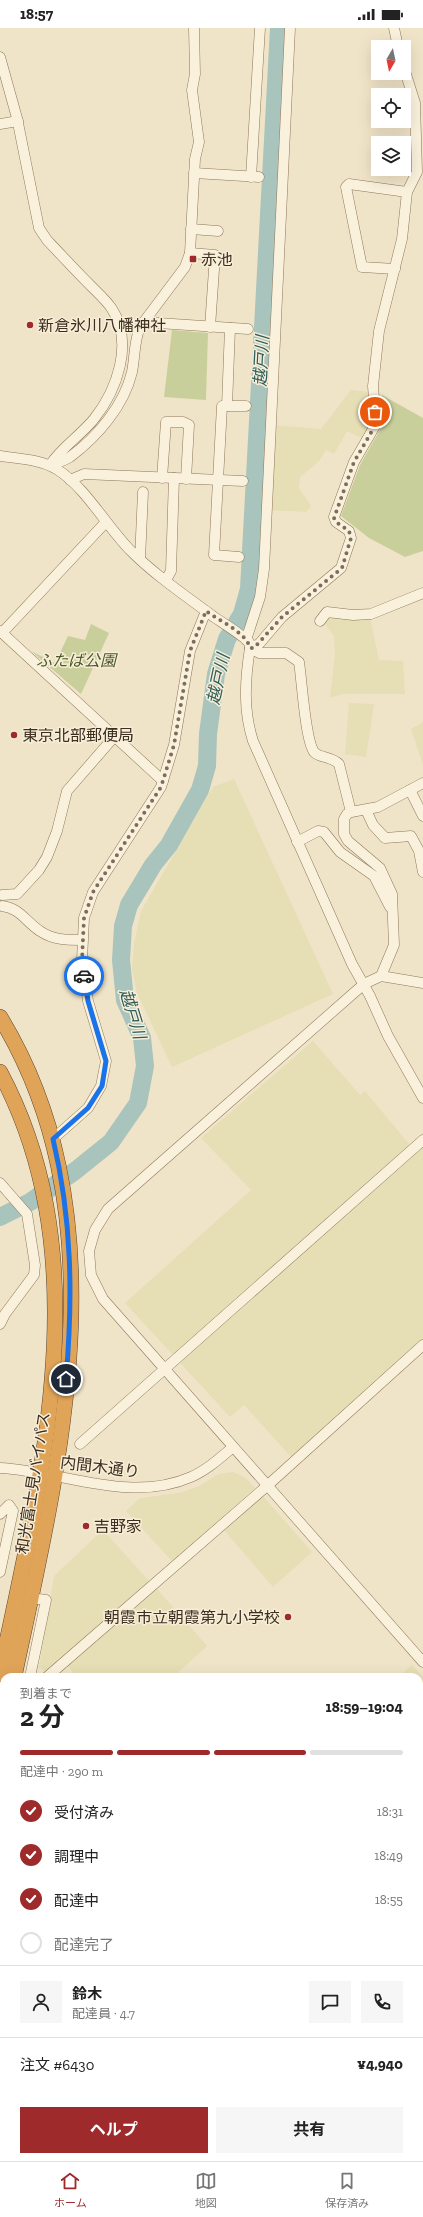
<!DOCTYPE html>
<html lang="ja">
<meta charset="utf-8">
<style>
:root{--surface:#fff;--page:#f6f6f6;--text:#222;--muted:#767676;--line:#e0e0e0;--accent:#9e2a2b}
body{margin:0;font-family:"Zilla Slab","Noto Sans JP",serif;background:var(--page);color:var(--text);height:100vh;display:flex;flex-direction:column;font-size:15px;white-space:nowrap}
*{box-sizing:border-box;margin:0}
p{font-size:13px;color:var(--muted)}
.icon{flex:none;width:22px;height:22px;fill:none;stroke:currentColor;stroke-width:2;stroke-linecap:round;stroke-linejoin:round}
.map{position:relative;flex:1;overflow:hidden}
.panel{position:absolute;left:0px;top:1645px;width:423px;height:488px;display:flex;flex-direction:column;background:var(--surface);border-radius:12px 12px 0 0;box-shadow:0 4px 16px #0002}
.panel>*{flex:none}
.needle{width:26px;rotate:189deg}
.buttons{position:absolute;left:371px;top:12px;display:grid;gap:8px}
.buttons a{display:grid;place-items:center;width:40px;height:40px;border-radius:0px;background:var(--surface);box-shadow:0 4px 16px #0002;font-size:20px}
.pin{position:absolute;display:grid;place-items:center;width:34px;height:34px;color:#fff;margin:-17px;border:2px solid #fff;border-radius:50%;box-shadow:0 1px 4px #0007}
.courier{position:absolute;display:grid;place-items:center;width:40px;height:40px;margin:-20px;border:3px solid #1a73e8;border-radius:50%;background:#fff;color:#222;box-shadow:0 1px 5px #0007}
.overview em{font-style:normal;font-weight:700}
.overview div{display:flex;flex-direction:column-reverse}
.overview{display:flex;align-items:center;justify-content:space-between;height:68px;padding:0 20px}
h1{font-size:26px;font-weight:700;line-height:30px}
.bar{display:grid;grid-template-columns:repeat(4,1fr);gap:6px 4px;align-content:center;height:48px;padding:0 20px}
.bar i{height:5px;border-radius:3px;background:var(--line)}
.bar .active{background:var(--accent)}
.bar p{grid-column:span 4}
.line{display:flex;align-items:center;gap:10px;padding:0 20px;border-top:1px solid var(--line)}
.line div{flex:1}
.round{display:grid;place-items:center;flex:none;width:42px;height:42px;border-radius:0px;background:var(--page)}
ol{padding:0 20px;list-style:none}
li{display:flex;align-items:center;gap:12px;height:44px}
li p{margin-inline-start:auto}
li .icon{padding:4px;border-radius:50%;background:var(--accent);color:#fff;stroke-width:4}
li:last-child{color:var(--muted)}
li i{width:22px;height:22px;border:2px solid var(--line);border-radius:50%}
.action{display:flex;gap:8px;margin-top:auto;padding:8px 20px}
.action a{flex:1;height:46px;border-radius:0px;background:var(--accent);color:#fff;font-size:16px;font-weight:700;line-height:46px;text-align:center}
.action a+a{background:var(--page);color:var(--text)}
.status{display:flex;justify-content:space-between;align-items:center;height:28px;padding:0 20px;background:var(--surface);direction:ltr}
.status svg{height:11px;fill:currentColor}
.menu{display:flex;justify-content:space-around;align-items:center;height:56px;border-top:1px solid var(--line);background:var(--surface);font-size:11px;color:var(--muted)}
.menu a{display:grid;justify-items:center;gap:2px}
.menu .active{color:var(--accent)}
.map>svg:first-child{display:block}
</style>
<div class="status"><b>18:57</b><svg viewBox="0 0 49 12"><path d="M0 12V9h3v3zM5 12V6h3v6zM10 12V3h3v9zM15 12V0h3v12zM26 1h20v11H26zM47 4h2v5h-2z"/></svg></div>
<div class="map">
<svg width="423" height="2133" viewBox="0 0 423 2133">
<rect width="100%" height="100%" fill="#f0e4c8"/>
<!-- farmland -->
<g fill="#e6deb5">
<polygon points="351,362 370,364 371,396 363,411 347,403 334,426 326,422 319,433 300,449 299,460 311,478 306,484 270,482 273,397 321,401"/>
<polygon points="328,588 370,590 379,632 403,633 405,666 343,666 330,670 335,626 334,608 323,593"/>
<polygon points="349,675 374,676 366,729 345,726"/>
<polygon points="423,694 423,737 411,701"/>
<polygon points="234,751 333,966 172,1039 137,965 132,941 134,916 141,883 213,759"/>
<polygon points="313,1013 360,1067 365,1063 415,1123 423,1117 423,1313 292,1430 244,1377 230,1389 125,1275 251,1162 201,1110"/>
<polygon points="233,1444 246,1450 255,1460 172,1533 126,1483 140,1470 179,1465 199,1458 219,1446"/>
<polygon points="262,1467 312,1524 273,1559 224,1502"/>
<polygon points="103,1502 149,1553 46,1644 39,1639 54,1548"/>
<polygon points="156,1560 207,1618 173,1649 77,1649 67,1637"/>
<polygon points="412,1637 423,1649 423,1690 419,1685 419,1649 399,1649"/>
<polygon points="419,1813 423,1818 423,1934 419,1938"/>
<polygon points="4,1830 4,2129 0,2127 0,1851"/>
<polygon points="4,2129 98,2129 93,2133 13,2133"/>
<polygon points="100,2129 202,2129 197,2133 103,2133"/>
<polygon points="214,2129 256,2129 260,2133 210,2133"/>
<polygon points="322,2129 371,2129 375,2133 318,2133"/>
</g>
<!-- green -->
<g fill="#c9cf9b">
<polygon points="172,302 208,305 206,372 164,369"/>
<polygon points="382,367 423,390 423,523 405,529 369,510 341,488 360,437 382,398"/>
<polygon points="91,596 109,605 81,666 31,623 55,635 68,608 85,612"/>
</g>
<!-- cemetery -->
<g fill="#bfc49a">
<polygon points="419,2080 423,2084 423,2131 419,2127"/>
<polygon points="256,2129 322,2129 318,2133 260,2133"/>
</g>
<g fill="none" stroke-linecap="round" stroke-linejoin="round">
<!-- river -->
<polyline stroke="#a9c4bc" stroke-width="18" points="0,1189 30,1174 75,1143 111,1114 138,1075 145,1038 142,1010 125,972 121,932 123,898 129,877 153,837 169,817 200,762 207,738 208,706 216,646 227,611 242,586 249,561 279,0"/>
<!-- minor casing -->
<g stroke="#8d765c" stroke-width="11">
<g id="minor">
<polyline points="394,0 398,19"/>
<path d="M 0,29 L 17,90 L 39,200 L 47,212 C 62,228 76,243 91,258 C 98,265 107,273 112,281 C 134,315 117,362 94,391 C 80,408 62,419 50,437"/>
<polyline points="0,96 18,93"/>
<polyline points="194,145 259,149"/>
<polyline points="251,149 260,0"/>
<polyline points="191,201 218,203"/>
<polyline points="190,225 215,227 210,299"/>
<polyline points="395,241 362,239 346,159 349,156 407,164"/>
<polyline points="143,294 248,301"/>
<polyline points="227,378 230,300"/>
<path d="M 0,428 C 20,431 41,431 58,442 C 86,460 107,499 131,523 C 156,548 186,568 214,589 C 226,597 238,604 249,614 L 250,620 C 245,652 243,682 253,713 L 352,936 L 370,968 L 388,1008 L 423,1070"/>
<path d="M 50,437 C 56,435 64,433 70,429 C 97,409 124,378 132,344 C 135,329 134,313 140,299 L 185,239 L 190,225 L 195,131 L 199,114 L 192,62 L 195,46 L 194,0"/>
<polyline points="162,450 166,394 183,394 189,397 186,451"/>
<polyline points="70,452 84,446 243,453"/>
<polyline points="239,529 214,527 222,378 246,378"/>
<polyline points="140,531 143,464"/>
<polyline points="166,552 171,543 174,450"/>
<polyline points="320,593 327,584 353,587 371,586 423,565"/>
<polyline points="0,603 163,753"/>
<polyline points="2,605 105,495"/>
<polyline points="246,612 260,569 264,541 290,0"/>
<polyline points="250,620 259,616 282,589 341,540 351,510 349,503 336,494 334,489 354,434 376,396 373,358 379,303 402,211 407,164 417,144 415,75 404,40"/>
<path d="M 250,620 L 259,625 L 286,625 L 299,634 C 302,653 305,711 314,724 C 319,730 331,728 339,736 L 351,784"/>
<polyline points="423,755 378,779 351,784 347,786 344,791 344,806 348,813 380,840 392,866 394,917 381,948 364,956 108,1181 95,1202 89,1223 91,1247 103,1271 423,1634"/>
<polyline points="410,762 423,788"/>
<polyline points="366,782 373,797 385,810 411,808 419,823 423,844"/>
<polyline points="297,814 318,803 324,804 340,824 374,848 390,879"/>
<polyline points="2,867 17,866 39,842 47,829 57,803 67,763 114,709"/>
<path d="M 2,878 C 20,880 26,894 40,903 C 53,912 67,912 82,912"/>
<polyline points="381,948 423,955"/>
<polyline points="53,1111 88,1080 101,1058 106,1033 88,973 82,932 84,890 93,864 161,759 174,717 190,623 206,583"/>
<polyline points="0,1155 27,1186 35,1237 34,1247 5,1286 0,1296"/>
<polyline points="80,1416 423,1112"/>
<path d="M 0,1440 C 63,1443 129,1476 191,1449 C 207,1442 220,1430 233,1419"/>
<polyline points="0,1486 9,1477 13,1483 0,1544"/>
<polyline points="30,1649 46,1572 31,1570"/>
<polyline points="47,1649 268,1457 423,1317"/>
<polyline points="419,1737 423,1733"/>
<polyline points="0,1792 4,1773"/>
<polyline points="419,1944 423,1940"/>
<polyline points="383,2129 386,2133"/>
</g>
</g>
<!-- highway casing -->
<g stroke="#5b4430" stroke-width="16">
<g id="highway">
<path d="M 0,989 C 122,1189 60,1435 14,1649"/>
<path d="M 0,1044 C 100,1231 41,1450 0,1646"/>
<polyline points="0,1714 4,1695"/>
</g>
</g>
<!-- minor -->
<use href="#minor" stroke="#faf1dc" stroke-width="10"/>
<!-- highway -->
<use href="#highway" stroke="#e0a458" stroke-width="15"/>
</g>
<g fill="none" stroke-linecap="round" stroke-linejoin="round">
<!-- done -->
<path stroke="#7c6e5b" stroke-width="4" stroke-dasharray="0 7.2" d="M 84,948 L 82,932 L 84,890 L 93,864 L 161,759 L 174,717 L 190,623 L 206,583 C 219,593 246,604 250,620 L 254,620 L 282,589 L 342,540 L 351,510 L 349,503 L 336,494 L 334,490 L 354,434 L 376,396 L 375,384"/>
<!-- route -->
<path stroke="#1a73e8" stroke-width="5" d="M 66,1351 C 73,1269 72,1191 53,1111 L 88,1080 L 102,1058 L 106,1033 L 88,973 L 84,948"/>
</g>
<!-- markers -->
<g fill="#9e2a2b" stroke="#f7eed8" stroke-width="1.5">
<rect x="189" y="227" width="8" height="8" rx="2"/>
<circle cx="30" cy="297" r="4"/>
<circle cx="14" cy="707" r="4"/>
<circle cx="86" cy="1498" r="4"/>
<circle cx="288" cy="1589" r="4"/>
</g>
<g text-anchor="middle" dominant-baseline="central" stroke-width="3" stroke-linejoin="round" paint-order="stroke">
<!-- poi labels -->
<g font-size="16" fill="#3d2e20" stroke="#f7eed8" text-anchor="start">
<text x="201" y="231">赤池</text>
<text x="38" y="297">新倉氷川八幡神社</text>
<text x="22" y="707">東京北部郵便局</text>
<text x="94" y="1498">吉野家</text>
<text x="280" y="1589" text-anchor="end">朝霞市立朝霞第九小学校</text>
</g>
<!-- park labels -->
<g font-size="16" font-style="italic" fill="#4d5a26" stroke="#f7eed8">
<text x="76" y="632">ふたば公園</text>
</g>
<!-- street labels -->
<g font-size="16" fill="#3d2e20" stroke="#f7eed8">
<text transform="translate(100 1439) rotate(7)">内間木通り</text>
<text transform="translate(33 1455) rotate(-81)">和光富士見バイパス</text>
</g>
<!-- water labels -->
<g font-size="17" font-style="italic" fill="#2f5d5a" stroke="#f7eed8">
<text transform="translate(261 333) rotate(-87)">越戸川</text>
<text transform="translate(218 651) rotate(-78)">越戸川</text>
<text transform="translate(133 986) rotate(73)">越戸川</text>
</g>
</g>
</svg>
<div class="buttons">
<a><svg class="needle" viewBox="-14 -14 28 28"><path d="M0-13l5 13h-10z" fill="#e53935"/><path d="M0 13l5-13h-10z" fill="#767676"/></svg></a>
<a><svg class="icon" aria-label="locate" viewBox="0 0 24 24"><circle cx="12" cy="12" r="6"/><path d="M12 2v4M12 18v4M2 12h4M18 12h4"/></svg></a>
<a><svg class="icon" aria-label="layers" viewBox="0 0 24 24"><path d="M12 4l9 5-9 5-9-5zM3 14l9 5 9-5"/></svg></a>
</div>
<div class="pin" style="left:375px;top:384px;background:#ea580c"><svg class="icon" aria-label="bag" viewBox="0 0 24 24"><path d="M5 8h14l-1 12H6zM9 8a3 3 0 0 1 6 0"/></svg></div>
<div class="pin" style="left:66px;top:1351px;background:#1f2937"><svg class="icon" aria-label="home" viewBox="0 0 24 24"><path d="M3 11l9-7 9 7M6 9v11h12V9"/></svg></div>
<div class="courier" style="left:84px;top:948px"><svg class="icon" aria-label="car" viewBox="0 0 24 24"><path d="M5 17H2v-5l4-1 3-4h7l3 4 3 1v5h-3M9 17h6M6 11h13"/><circle cx="7" cy="17" r="2"/><circle cx="17" cy="17" r="2"/></svg></div>
<section class="panel">
<div class="overview"><div><h1>2 分</h1><p>到着まで</p></div><em>18:59–19:04</em></div>
<div class="bar"><i class="active"></i><i class="active"></i><i class="active"></i><i></i><p>配達中 · 290 m</p></div>
<ol>
<li><svg class="icon" aria-label="check" viewBox="0 0 24 24"><path d="M5 12l5 5 9-10"/></svg>受付済み<p>18:31</p></li>
<li><svg class="icon" aria-label="check" viewBox="0 0 24 24"><path d="M5 12l5 5 9-10"/></svg>調理中<p>18:49</p></li>
<li><svg class="icon" aria-label="check" viewBox="0 0 24 24"><path d="M5 12l5 5 9-10"/></svg>配達中<p>18:55</p></li>
<li><i></i>配達完了</li>
</ol>
<div class="line" style="height:72px"><a class="round"><svg class="icon" aria-label="person" viewBox="0 0 24 24"><circle cx="12" cy="8" r="4"/><path d="M4 21q1-7 8-7t8 7"/></svg></a><div><b>鈴木</b><p>配達員 · 4.7</p></div><a class="round"><svg class="icon" aria-label="chat" viewBox="0 0 24 24"><path d="M4 5h16v11H9l-5 4z"/></svg></a><a class="round"><svg class="icon" aria-label="phone" viewBox="0 0 24 24"><path d="M5 4h4l2 5-3 2q2 4 5 5l2-3 5 2v4C11 20 4 13 5 4z"/></svg></a></div>
<div class="line" style="height:52px"><div>注文 #6430</div><b>¥4,940</b></div>
<div class="action"><a>ヘルプ</a><a>共有</a></div>
</section>
</div>
<nav class="menu">
<a class="active"><svg class="icon" aria-label="home" viewBox="0 0 24 24"><path d="M3 11l9-7 9 7M6 9v11h12V9"/></svg>ホーム</a>
<a><svg class="icon" aria-label="map" viewBox="0 0 24 24"><path d="M3 6l6-2 6 2 6-2v14l-6 2-6-2-6 2zM9 4v14M15 6v14"/></svg>地図</a>
<a><svg class="icon" aria-label="saved" viewBox="0 0 24 24"><path d="M7 4h10v16l-5-4-5 4z"/></svg>保存済み</a>
</nav>
